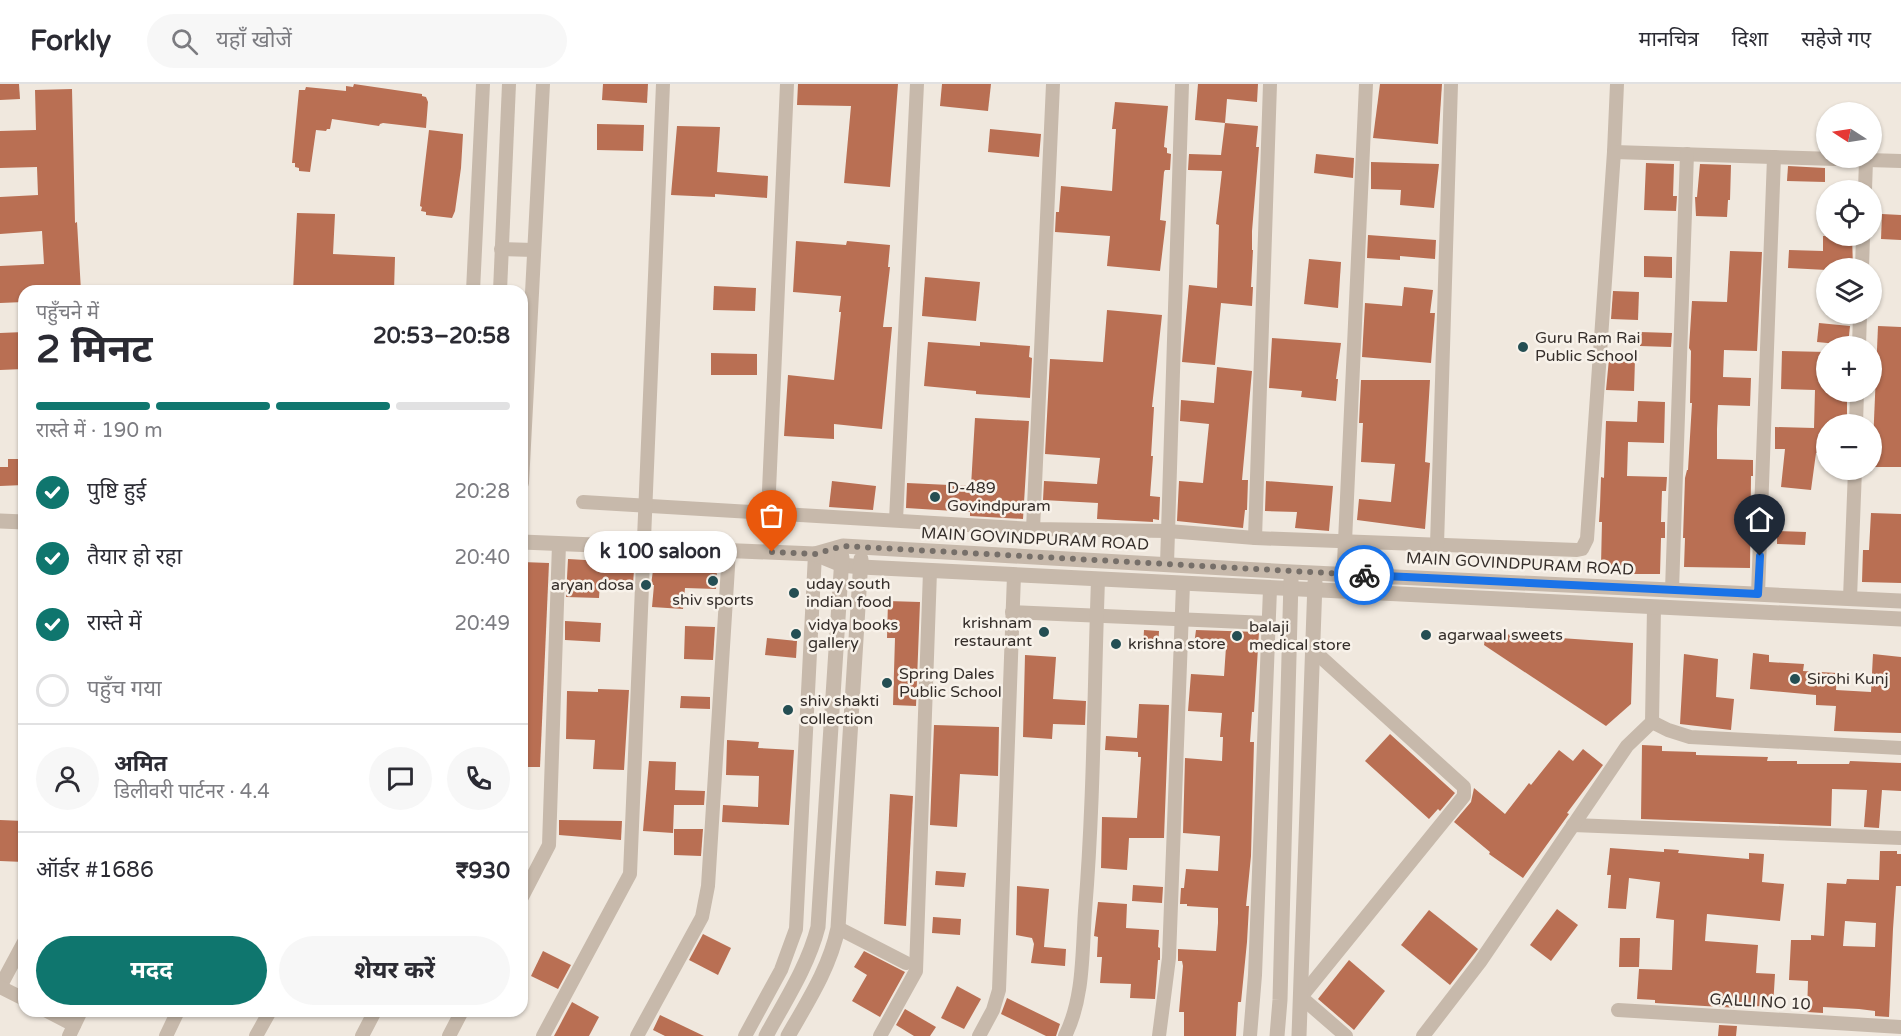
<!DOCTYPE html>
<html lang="hi">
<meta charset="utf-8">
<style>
:root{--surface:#fff;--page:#f7f7f7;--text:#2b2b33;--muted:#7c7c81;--line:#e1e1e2;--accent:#0f766e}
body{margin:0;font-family:"Varela Round","Noto Sans Devanagari",sans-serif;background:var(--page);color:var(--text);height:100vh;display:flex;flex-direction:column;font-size:22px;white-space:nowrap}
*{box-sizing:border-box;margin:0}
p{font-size:20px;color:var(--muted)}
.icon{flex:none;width:33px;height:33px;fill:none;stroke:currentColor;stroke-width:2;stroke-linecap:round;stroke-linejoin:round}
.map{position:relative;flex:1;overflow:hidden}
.panel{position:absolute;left:18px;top:201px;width:510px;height:732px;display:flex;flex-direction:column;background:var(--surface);border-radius:18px;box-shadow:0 2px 4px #0004}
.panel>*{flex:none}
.needle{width:39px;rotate:282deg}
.tools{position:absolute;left:1816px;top:18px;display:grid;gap:12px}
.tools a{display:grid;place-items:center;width:66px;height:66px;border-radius:50%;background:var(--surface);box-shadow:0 2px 4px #0004;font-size:30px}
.pin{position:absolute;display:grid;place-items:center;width:51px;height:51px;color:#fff;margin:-62px -26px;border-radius:50% 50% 50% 0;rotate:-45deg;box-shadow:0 0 6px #0007}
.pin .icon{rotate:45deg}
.courier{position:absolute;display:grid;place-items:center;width:60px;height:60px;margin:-30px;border:4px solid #1a73e8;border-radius:50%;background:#fff;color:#222;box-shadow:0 2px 8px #0007}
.bubble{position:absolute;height:42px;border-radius:21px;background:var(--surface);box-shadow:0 2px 4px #0004;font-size:20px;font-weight:700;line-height:42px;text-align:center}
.head em{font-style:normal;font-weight:700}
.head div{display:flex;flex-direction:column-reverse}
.head{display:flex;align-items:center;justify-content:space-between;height:102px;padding:0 18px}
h1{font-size:39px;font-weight:700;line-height:45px}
.bar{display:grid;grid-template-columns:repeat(4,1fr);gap:9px 6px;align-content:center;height:72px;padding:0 18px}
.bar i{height:8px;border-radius:4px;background:var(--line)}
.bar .selected{background:var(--accent)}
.bar p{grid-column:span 4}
.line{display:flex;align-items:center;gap:15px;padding:0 18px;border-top:2px solid var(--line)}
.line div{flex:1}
.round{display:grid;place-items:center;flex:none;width:63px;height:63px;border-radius:32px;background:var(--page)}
ol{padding:0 18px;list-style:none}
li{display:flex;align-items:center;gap:18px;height:66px}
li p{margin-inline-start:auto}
li .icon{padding:6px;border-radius:50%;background:var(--accent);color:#fff;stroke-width:4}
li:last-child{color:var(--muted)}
li i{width:33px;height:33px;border:3px solid var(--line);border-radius:50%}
.action{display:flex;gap:12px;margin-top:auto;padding:12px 18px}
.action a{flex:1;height:69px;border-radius:36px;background:var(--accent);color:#fff;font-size:24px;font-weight:700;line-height:69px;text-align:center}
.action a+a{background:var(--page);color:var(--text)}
header{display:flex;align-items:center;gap:36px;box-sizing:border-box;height:84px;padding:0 30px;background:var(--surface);border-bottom:2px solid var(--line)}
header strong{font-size:28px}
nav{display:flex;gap:33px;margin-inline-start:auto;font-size:21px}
.search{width:420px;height:54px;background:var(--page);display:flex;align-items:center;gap:15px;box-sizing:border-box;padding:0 21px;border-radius:33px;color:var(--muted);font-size:22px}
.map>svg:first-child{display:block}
</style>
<header>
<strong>Forkly</strong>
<div class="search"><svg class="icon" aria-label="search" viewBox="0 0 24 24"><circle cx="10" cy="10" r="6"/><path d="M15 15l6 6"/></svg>यहाँ खोजें</div>
<nav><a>मानचित्र</a><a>दिशा</a><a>सहेजे गए</a></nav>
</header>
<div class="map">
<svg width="1901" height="952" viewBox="0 0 1901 952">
<rect width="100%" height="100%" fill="#f0e8de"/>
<!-- building -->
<g fill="#b96f53" fill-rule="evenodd">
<polygon points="0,0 19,0 20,15 0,16"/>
<polygon points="354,0 422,10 422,12 426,13 428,18 426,44 383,39 380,40 379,42 332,35 330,45 327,45 326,47 316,46 310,88 299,87 299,84 295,83 295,79 292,79 299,6 305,6 306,3 346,7 346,2 353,3"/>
<polygon points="603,0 648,0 647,19 602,16"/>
<polygon points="798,0 898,0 890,103 844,99 851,22 797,21"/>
<polygon points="942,0 991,0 988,27 940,22"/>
<polygon points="1198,0 1258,0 1257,18 1227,15 1225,39 1195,36"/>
<polygon points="1380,0 1442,0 1438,60 1373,54"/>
<polygon points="72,5 75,139 77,138 81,207 24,207 24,218 0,219 0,182 44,180 42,147 0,150 0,113 38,111 37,83 0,84 0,47 36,46 35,6"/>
<polygon points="1115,18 1168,22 1164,63 1167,64 1167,69 1171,70 1170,86 1165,86 1164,88 1160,136 1166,137 1160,187 1107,182 1110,152 1055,148 1056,128 1059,128 1061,102 1112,107 1116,45 1112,45"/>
<polygon points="1225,39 1258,42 1256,63 1259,63 1252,147 1252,166 1253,166 1251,203 1253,203 1252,222 1221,219 1215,281 1182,278 1189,201 1217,204 1219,141 1216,140 1222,87 1188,86 1189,70 1221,71"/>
<polygon points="597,40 644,41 643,67 597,66"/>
<polygon points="677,42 720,43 717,88 768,92 767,114 715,110 715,113 671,111"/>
<polygon points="990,45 1041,50 1039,73 988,68"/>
<polygon points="429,46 463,50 461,84 455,127 452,134 426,131 426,128 421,127 422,123 420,122"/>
<polygon points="1316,70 1354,74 1353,94 1314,89"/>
<polygon points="1371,78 1439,80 1434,124 1400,121 1401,106 1371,105"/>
<polygon points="1646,79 1674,80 1673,112 1677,112 1676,127 1644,126"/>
<polygon points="1700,80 1731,81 1730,116 1728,116 1727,133 1696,132 1695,113 1697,113"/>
<polygon points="1788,82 1825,84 1825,98 1787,97"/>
<polygon points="297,129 335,130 333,170 395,173 394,207 293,207"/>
<polygon points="1882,130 1901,131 1901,156 1881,155"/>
<polygon points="1368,151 1436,156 1435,175 1400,172 1400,176 1367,174"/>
<polygon points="1823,152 1852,152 1853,184 1827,186 1788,184 1789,166 1823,167"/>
<polygon points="796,157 846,161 847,157 890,161 888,183 890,183 883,243 892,243 882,345 834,340 834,355 784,352 788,291 834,296 841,228 839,228 841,212 793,208"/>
<polygon points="1730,167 1762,168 1757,267 1724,266 1723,293 1751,294 1750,322 1718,321 1717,345 1717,375 1753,376 1753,392 1751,392 1750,484 1684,483 1685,454 1683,454 1685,394 1687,386 1688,386 1692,319 1690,319 1691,267 1689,264 1692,217 1727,218"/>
<polygon points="1644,172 1672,173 1672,194 1644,193"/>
<polygon points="1309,175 1341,178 1338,224 1304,220"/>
<polygon points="925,193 980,198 976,237 922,232"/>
<polygon points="714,202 756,204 755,227 713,226"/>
<polygon points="1404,203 1433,206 1430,229 1435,229 1431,279 1362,273 1365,219 1402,222"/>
<polygon points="1613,207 1639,208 1638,236 1611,235"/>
<polygon points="1107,226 1162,231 1152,323 1154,323 1151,372 1153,372 1150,412 1160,413 1159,436 1153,435 1153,438 1097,435 1098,419 1043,416 1044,397 1097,400 1100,374 1045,370 1050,275 1103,278"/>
<polygon points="1819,239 1850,242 1848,261 1817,258"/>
<polygon points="1878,242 1901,243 1901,383 1872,383"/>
<polygon points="24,248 24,285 0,286 0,249"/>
<polygon points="1640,248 1672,249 1671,263 1640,262"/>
<polygon points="1272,254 1341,259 1336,295 1338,295 1336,317 1301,313 1302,307 1269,304"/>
<polygon points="928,258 980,262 980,258 1030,262 1029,273 1032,274 1030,314 976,310 976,307 924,302"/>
<polygon points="1782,267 1827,268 1827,308 1847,308 1847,338 1827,338 1827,369 1816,369 1811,406 1781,403 1785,365 1775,365 1775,343 1814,344 1815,306 1781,305"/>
<polygon points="711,269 757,270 757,291 711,291"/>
<polygon points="1609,275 1635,276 1634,307 1606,306"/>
<polygon points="1217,283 1252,287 1242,396 1248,396 1247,426 1245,426 1243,444 1177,437 1179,397 1203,399 1209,340 1180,337 1181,316 1214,319"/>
<polygon points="1361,296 1430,296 1425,378 1430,379 1425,445 1357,436 1359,415 1391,418 1395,380 1361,378 1363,339 1359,339"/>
<polygon points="1638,317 1665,318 1664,359 1628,358 1627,392 1667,393 1666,407 1662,407 1661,438 1665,438 1665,454 1661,454 1660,490 1631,490 1631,482 1601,481 1602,438 1599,438 1600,422 1601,393 1604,394 1606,337 1637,338"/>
<polygon points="975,334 1029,337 1023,435 970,432 970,428 906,424 907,399 971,402"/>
<polygon points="8,375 24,375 24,401 0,402 0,383 8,383"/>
<polygon points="832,397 876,402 873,426 829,423"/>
<polygon points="1266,397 1333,402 1329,447 1295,444 1297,428 1265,427"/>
<polygon points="1871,429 1901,430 1901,499 1862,498 1863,466 1869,466"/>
<polygon points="1777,447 1806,448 1805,461 1777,460"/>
<polygon points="568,475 602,477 602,484 634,486 633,500 600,498 599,514 566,513"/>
<polygon points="522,478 549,479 540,683 522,683"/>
<polygon points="654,479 686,480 686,483 717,485 716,505 685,504 683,525 652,523 654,501 651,501"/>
<polygon points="888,517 920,518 916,622 893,621 895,554 887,554"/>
<polygon points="565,537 601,539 600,558 565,556"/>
<polygon points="685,542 715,543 713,576 684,575"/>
<polygon points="1144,546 1159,547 1158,565 1143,564"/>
<polygon points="1196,546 1259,548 1254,628 1252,628 1250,658 1254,658 1251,772 1246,822 1249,822 1247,858 1241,918 1238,918 1236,952 1184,952 1184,928 1179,928 1183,882 1182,877 1178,877 1178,865 1216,867 1218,839 1218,824 1187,822 1187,820 1180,820 1181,804 1184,804 1186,785 1218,787 1220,752 1183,749 1185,674 1222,677 1223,653 1220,653 1222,629 1188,627 1191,590 1224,592 1226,563 1194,561"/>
<polygon points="1486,549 1633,559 1631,620 1606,642 1484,561"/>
<polygon points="767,554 797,557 796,574 765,571"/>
<polygon points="1753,569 1769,571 1769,578 1804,580 1803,587 1837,589 1836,606 1871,608 1873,570 1901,573 1901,649 1834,647 1836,622 1816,621 1816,611 1750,605"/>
<polygon points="1684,570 1718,575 1716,613 1734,615 1731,646 1680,640"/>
<polygon points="1025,571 1056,573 1053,615 1086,617 1085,641 1053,640 1052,655 1023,653"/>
<polygon points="598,605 629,606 624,686 593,685 595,656 566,655 567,607 598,608"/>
<polygon points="681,612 710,613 710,625 680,624"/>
<polygon points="1139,620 1169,621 1164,754 1129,754 1127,786 1101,784 1102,733 1137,734 1141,673 1138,673 1138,668 1105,666 1106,652 1137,654"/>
<polygon points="934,641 999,643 998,692 960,690 957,743 930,741"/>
<polygon points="1390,650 1455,709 1440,727 1438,725 1429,735 1365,677"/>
<polygon points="727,656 759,658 758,664 794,666 789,741 722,738 723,721 758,723 759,692 726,691"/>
<polygon points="1642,661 1662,662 1662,667 1696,668 1696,671 1768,673 1767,677 1797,677 1797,680 1849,680 1850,677 1901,679 1901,707 1882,706 1879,744 1864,743 1867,706 1832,705 1831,742 1641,735"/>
<polygon points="1583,665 1603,681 1567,729 1569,730 1523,794 1489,770 1490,768 1454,738 1471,718 1474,704 1505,730 1529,699 1531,701 1559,666 1573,677"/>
<polygon points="649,677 676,678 675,706 705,707 704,721 674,721 673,749 643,747"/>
<polygon points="890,710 913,712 906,842 884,840"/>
<polygon points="0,736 24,737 24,778 0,777"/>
<polygon points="559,736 622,737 621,756 559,751"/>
<polygon points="674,745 703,745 701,772 674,771"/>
<polygon points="1610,764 1664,768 1664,765 1679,766 1678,769 1749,775 1749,769 1764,770 1762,798 1784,800 1780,837 1707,830 1705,857 1758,861 1756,889 1775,890 1773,923 1738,921 1738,924 1655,919 1655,916 1637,915 1639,885 1672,886 1674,836 1656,834 1660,798 1629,794 1626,825 1608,824 1611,791 1607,791"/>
<path d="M 1880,767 L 1897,767 L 1897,770 L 1901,770 L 1901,802 L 1896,802 L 1893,845 L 1889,933 L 1875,932 L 1875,927 L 1859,925 L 1823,923 L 1823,929 L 1807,928 L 1808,897 L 1789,896 L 1791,856 L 1811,856 L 1811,851 L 1824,852 L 1827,799 L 1846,800 L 1847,795 L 1879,796 ZM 1845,837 L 1876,839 L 1875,863 L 1843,862 Z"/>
<polygon points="936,787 966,789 964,803 935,801"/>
<polygon points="1133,801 1163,803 1162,819 1132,817"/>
<polygon points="1017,802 1049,805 1044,863 1066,865 1065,882 1031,879 1034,860 1032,854 1016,851"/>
<polygon points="1098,818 1127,820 1126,844 1159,846 1158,863 1160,864 1160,876 1158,876 1155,915 1130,914 1131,900 1100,899 1102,873 1097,873 1098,853 1094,852"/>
<polygon points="1557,825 1578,841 1551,877 1530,861"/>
<polygon points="1429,826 1478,865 1450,901 1401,861"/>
<polygon points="933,833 961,835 960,851 932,849"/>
<polygon points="703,850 731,864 718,891 689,876"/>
<polygon points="1620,854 1640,854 1639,883 1619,883"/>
<polygon points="543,867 571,881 558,905 531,892"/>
<polygon points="864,867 905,888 880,933 852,917 867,891 854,883"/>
<polygon points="1349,876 1385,907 1354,946 1318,915"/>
<polygon points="957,902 981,915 964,945 941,934"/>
<polygon points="1007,914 1060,940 1056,952 1046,952 1001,930"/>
<polygon points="572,918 599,933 589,952 554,952"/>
<polygon points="905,925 936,943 930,952 914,952 896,941"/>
<polygon points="660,931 704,952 665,952 653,946"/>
<polygon points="1719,941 1737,942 1736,952 1718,952"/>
</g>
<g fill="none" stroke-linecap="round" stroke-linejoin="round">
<!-- minor -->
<g stroke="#c7b9ab" stroke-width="14">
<polyline points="1614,68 1617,0"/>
<polyline points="1865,106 1866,76"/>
<polyline points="501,165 534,166"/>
<polyline points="1862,184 1863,152"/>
<polyline points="473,207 483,0"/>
<polyline points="500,207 509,0"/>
<polyline points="1859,262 1860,230"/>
<polyline points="1856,340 1857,308"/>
<polyline points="522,399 543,0"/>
<polyline points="583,418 1033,445 1168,447 1255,454 1577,466 1582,465 1587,455 1614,68 1901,77"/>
<polyline points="768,429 787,0"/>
<polyline points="896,436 917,0"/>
<polyline points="1033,445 1053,0"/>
<polyline points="1255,454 1270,0"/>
<polyline points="1437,461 1451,0"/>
<polyline points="1167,480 1182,0"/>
<polyline points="1343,501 1366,0"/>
<polyline points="1672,506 1687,70"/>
<polyline points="1758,510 1774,73"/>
<polyline points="1850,514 1855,386"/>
<polyline points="1012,528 1268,539"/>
<polyline points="1313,566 1464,703 1464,712 1301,913 1346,952"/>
<polyline points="1652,638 1668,646 1690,653 1901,664"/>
<polyline points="1573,741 1901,754"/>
<polyline points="522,813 549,761 559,460"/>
<polyline points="838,844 906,879"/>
<polyline points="0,903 24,858"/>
<polyline points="0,903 24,915"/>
<polyline points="1618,926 1901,943"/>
<polyline points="47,927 74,941"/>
<polyline points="69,952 81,927"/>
<polyline points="166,952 178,927"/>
<polyline points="256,952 270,927"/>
<polyline points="362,952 375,927"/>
<polyline points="449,952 462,927"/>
<polyline points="543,952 630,790 663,0"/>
<polyline points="637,952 702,833 708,802 729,467"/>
<polyline points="745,952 781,886 796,845 815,470"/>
<polyline points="880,952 916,887 930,487"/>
<polyline points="979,952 993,926 999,906 1014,491"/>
<path d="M 1065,952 C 1084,914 1082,869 1085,827 C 1094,717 1094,606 1098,496"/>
<polyline points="1159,952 1169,874 1183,500"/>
<polyline points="1250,952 1255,891 1270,505"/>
<polyline points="1423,952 1480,878 1627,662 1652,638 1654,523"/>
</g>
<!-- tertiary -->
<g stroke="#c7b9ab" stroke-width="15">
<polyline points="0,437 24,438"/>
<polyline points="522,458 815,470 842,481 861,483 1901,535"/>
<polyline points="815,470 843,462 1292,488 1901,517"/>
<path d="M 766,952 C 785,917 808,882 818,843 L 842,473"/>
<path d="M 788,952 C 808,917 830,883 838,844 L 861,475"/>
<polyline points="1277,952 1280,916 1291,496"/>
<polyline points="1299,952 1315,498"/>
</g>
</g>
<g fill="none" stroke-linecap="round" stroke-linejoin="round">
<!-- done -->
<polyline stroke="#766f69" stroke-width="6" stroke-dasharray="0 10.8" points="772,468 815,470 843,462 1364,491"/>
<!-- route -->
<polyline stroke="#1a73e8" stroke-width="8" points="1364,491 1758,510 1760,472"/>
</g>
<!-- markers -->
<g fill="#244e53" stroke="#f8f2ea" stroke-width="2">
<circle cx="1523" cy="263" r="6"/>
<circle cx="935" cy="413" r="6"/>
<circle cx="713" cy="497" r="6"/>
<circle cx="646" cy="501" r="6"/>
<circle cx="794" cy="509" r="6"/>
<circle cx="1044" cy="548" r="6"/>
<circle cx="796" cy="550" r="6"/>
<circle cx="1426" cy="551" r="6"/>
<circle cx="1237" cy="552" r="6"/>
<circle cx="1116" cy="560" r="6"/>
<circle cx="1795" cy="595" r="6"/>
<circle cx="887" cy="599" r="6"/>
<circle cx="788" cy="626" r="6"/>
</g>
<g text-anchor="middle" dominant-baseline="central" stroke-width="5" stroke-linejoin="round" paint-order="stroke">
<!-- poi labels -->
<g font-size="16" fill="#352e2a" stroke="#f8f2ea" text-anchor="start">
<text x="1535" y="254">Guru Ram Rai<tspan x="1535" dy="18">Public School</tspan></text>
<text x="947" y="404">D-489<tspan x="947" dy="18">Govindpuram</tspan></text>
<text x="806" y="500">uday south<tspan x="806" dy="18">indian food</tspan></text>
<text x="634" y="501" text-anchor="end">aryan dosa</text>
<text x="713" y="516" text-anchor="middle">shiv sports</text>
<text x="1032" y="539" text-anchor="end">krishnam<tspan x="1032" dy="18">restaurant</tspan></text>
<text x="808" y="541">vidya books<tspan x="808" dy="18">gallery</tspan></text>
<text x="1249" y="543">balaji<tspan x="1249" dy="18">medical store</tspan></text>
<text x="1438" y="551">agarwaal sweets</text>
<text x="1128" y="560">krishna store</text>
<text x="899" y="590">Spring Dales<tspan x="899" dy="18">Public School</tspan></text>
<text x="1807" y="595">Sirohi Kunj</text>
<text x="800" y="617">shiv shakti<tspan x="800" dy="18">collection</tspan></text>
</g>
<!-- street labels -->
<g font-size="16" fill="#352e2a" stroke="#f8f2ea">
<text transform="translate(1035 455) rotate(3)">MAIN GOVINDPURAM ROAD</text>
<text transform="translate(1520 480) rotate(3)">MAIN GOVINDPURAM ROAD</text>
<text transform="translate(1760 918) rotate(3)">GALLI NO 10</text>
</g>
</g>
</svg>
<div class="tools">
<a><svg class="needle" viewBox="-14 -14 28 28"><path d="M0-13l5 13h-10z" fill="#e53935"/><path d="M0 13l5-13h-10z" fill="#7c7c81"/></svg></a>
<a><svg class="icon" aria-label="locate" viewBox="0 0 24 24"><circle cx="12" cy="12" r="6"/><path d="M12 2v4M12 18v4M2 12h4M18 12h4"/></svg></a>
<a><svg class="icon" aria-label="layers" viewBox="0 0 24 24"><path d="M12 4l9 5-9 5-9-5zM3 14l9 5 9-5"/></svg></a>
<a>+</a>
<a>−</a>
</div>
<div class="pin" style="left:772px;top:468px;background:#ea580c"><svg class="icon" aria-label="bag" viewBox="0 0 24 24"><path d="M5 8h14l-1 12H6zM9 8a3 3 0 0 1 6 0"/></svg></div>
<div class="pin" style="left:1760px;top:472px;background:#1f2937"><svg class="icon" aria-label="home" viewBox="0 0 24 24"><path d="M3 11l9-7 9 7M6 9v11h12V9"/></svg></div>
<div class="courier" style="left:1364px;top:491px"><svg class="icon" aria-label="bike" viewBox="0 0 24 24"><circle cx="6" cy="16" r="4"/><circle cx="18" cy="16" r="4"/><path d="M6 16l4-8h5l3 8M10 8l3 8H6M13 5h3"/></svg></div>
<div class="bubble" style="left:584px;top:447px;width:153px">k 100 saloon</div>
<section class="panel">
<div class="head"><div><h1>2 मिनट</h1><p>पहुँचने में</p></div><em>20:53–20:58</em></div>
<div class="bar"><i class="selected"></i><i class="selected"></i><i class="selected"></i><i></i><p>रास्ते में · 190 m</p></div>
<ol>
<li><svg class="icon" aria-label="check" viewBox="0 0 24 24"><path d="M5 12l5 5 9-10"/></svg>पुष्टि हुई<p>20:28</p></li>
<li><svg class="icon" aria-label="check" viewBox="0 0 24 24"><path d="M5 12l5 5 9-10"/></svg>तैयार हो रहा<p>20:40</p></li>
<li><svg class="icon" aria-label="check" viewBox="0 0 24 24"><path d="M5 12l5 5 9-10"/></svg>रास्ते में<p>20:49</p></li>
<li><i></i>पहुँच गया</li>
</ol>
<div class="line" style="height:108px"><a class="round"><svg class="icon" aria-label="person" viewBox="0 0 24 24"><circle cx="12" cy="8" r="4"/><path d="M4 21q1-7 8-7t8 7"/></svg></a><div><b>अमित</b><p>डिलीवरी पार्टनर · 4.4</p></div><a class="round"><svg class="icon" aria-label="chat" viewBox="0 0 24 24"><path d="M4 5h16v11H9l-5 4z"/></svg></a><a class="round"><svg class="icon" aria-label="phone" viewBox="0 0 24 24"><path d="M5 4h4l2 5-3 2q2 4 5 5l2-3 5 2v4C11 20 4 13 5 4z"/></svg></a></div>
<div class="line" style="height:78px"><div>ऑर्डर #1686</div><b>₹930</b></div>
<div class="action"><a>मदद</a><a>शेयर करें</a></div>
</section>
</div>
